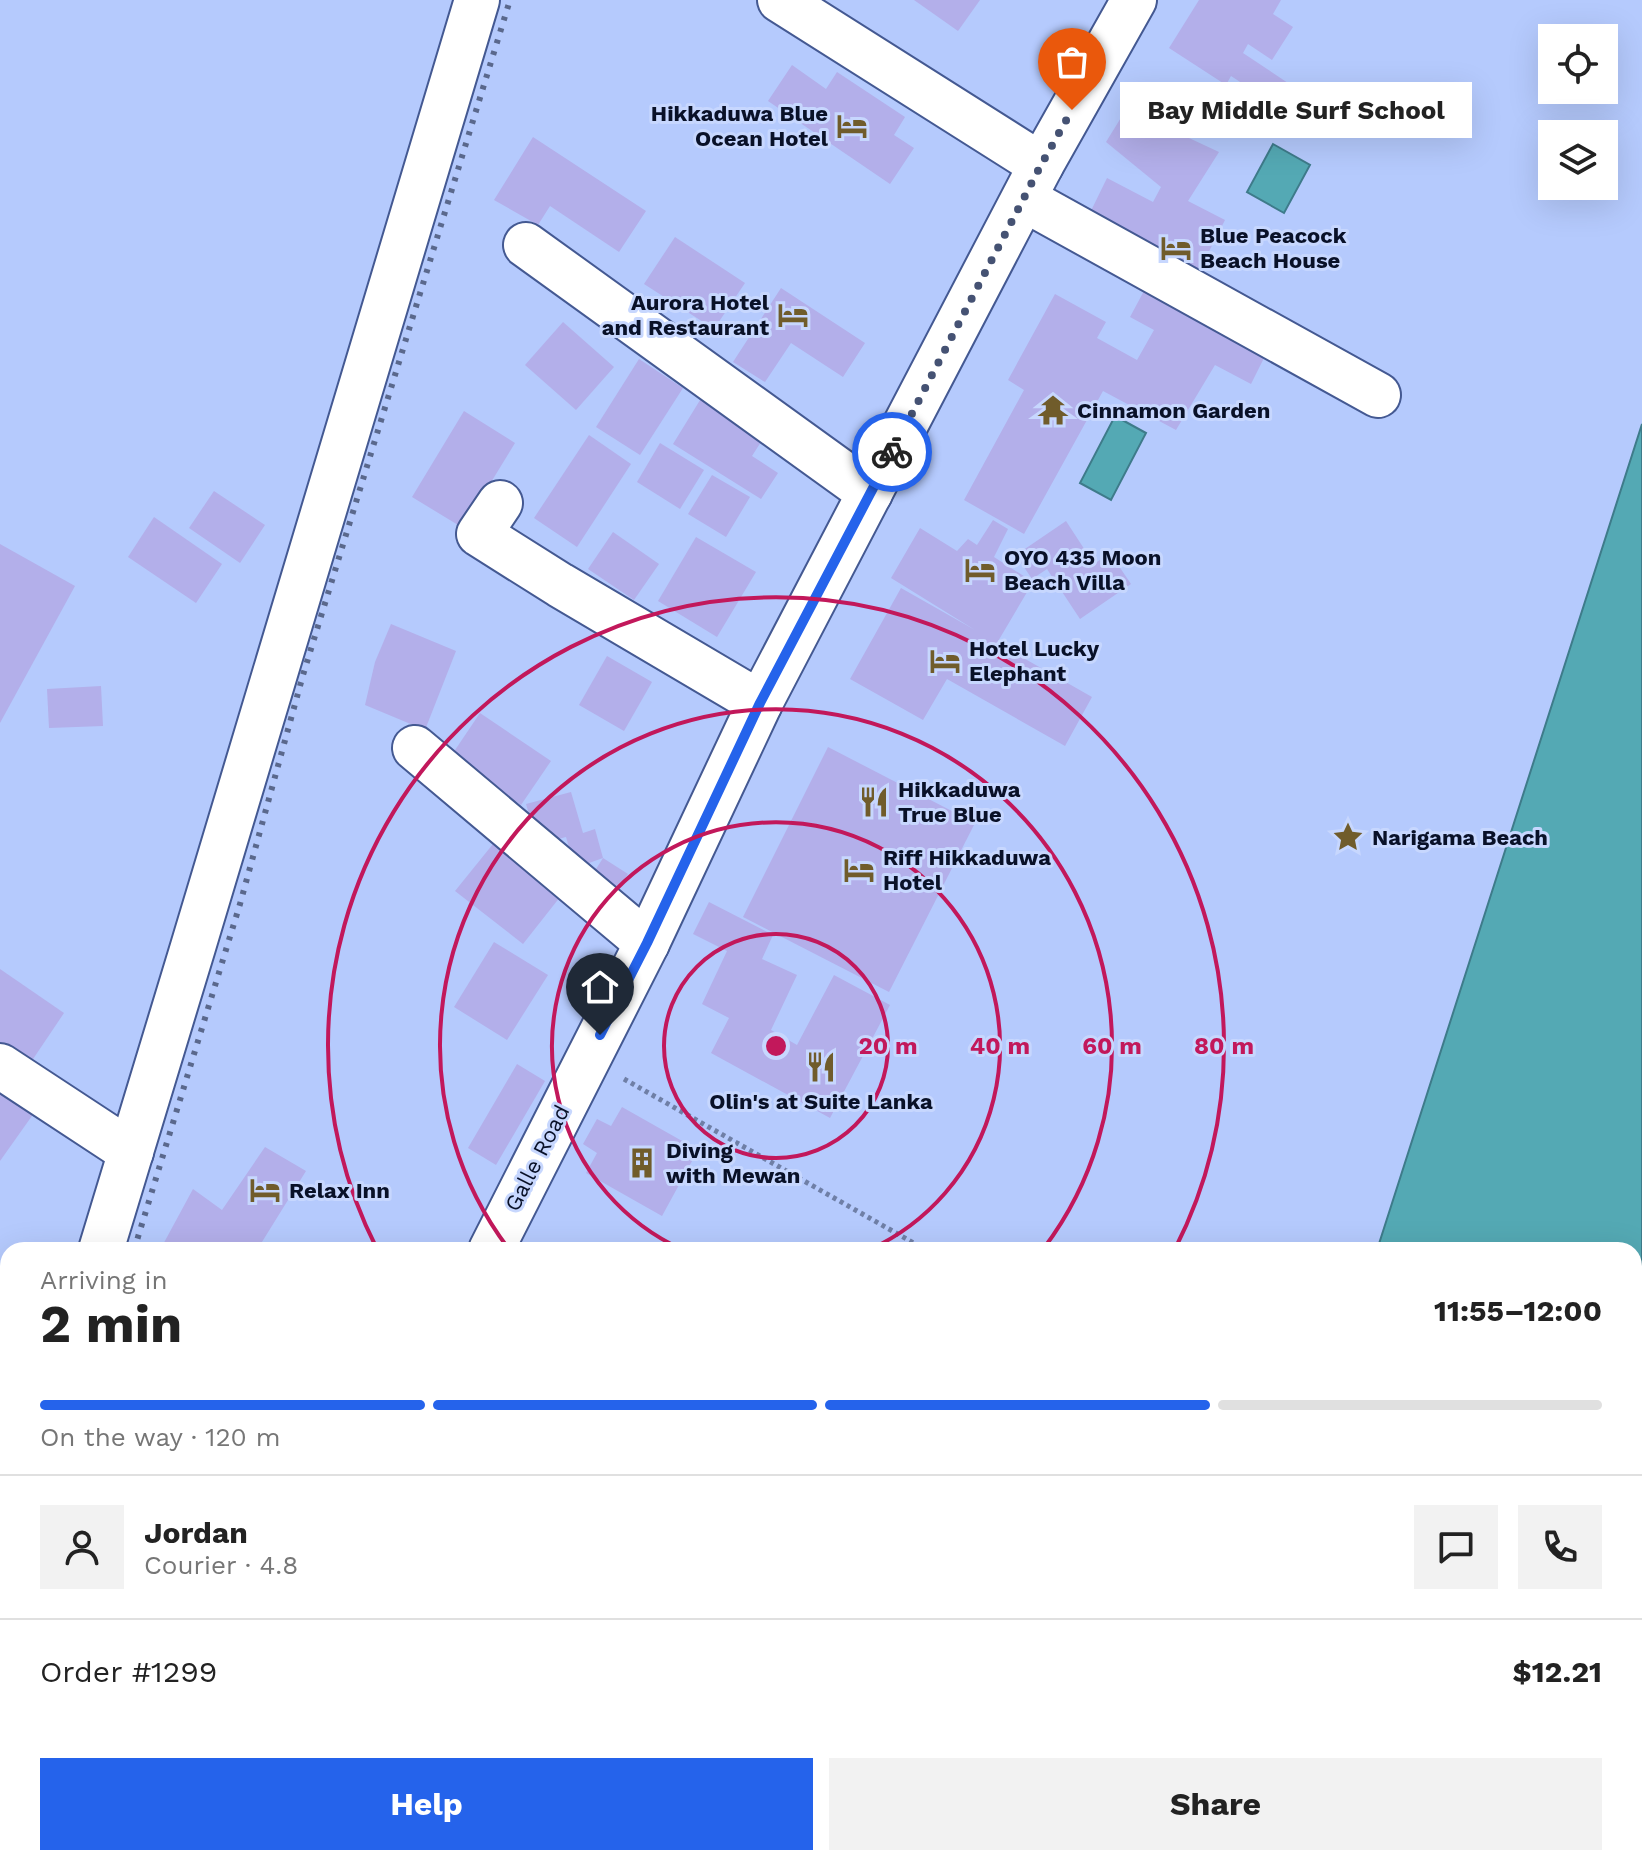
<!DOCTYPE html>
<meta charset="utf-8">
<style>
:root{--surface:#fff;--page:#f2f2f2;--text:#222;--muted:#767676;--line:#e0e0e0;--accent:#2563eb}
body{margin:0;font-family:"Work Sans",sans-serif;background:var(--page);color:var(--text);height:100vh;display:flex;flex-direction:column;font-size:30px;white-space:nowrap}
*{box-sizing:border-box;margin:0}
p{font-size:26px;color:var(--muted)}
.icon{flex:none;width:44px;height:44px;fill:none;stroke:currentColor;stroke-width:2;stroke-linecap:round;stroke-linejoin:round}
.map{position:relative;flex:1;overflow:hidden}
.drawer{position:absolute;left:0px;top:1242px;width:1642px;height:624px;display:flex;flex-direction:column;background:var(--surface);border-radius:24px 24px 0 0;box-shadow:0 8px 32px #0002}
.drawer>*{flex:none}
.tools{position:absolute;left:1538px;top:24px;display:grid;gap:16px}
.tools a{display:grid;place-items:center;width:80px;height:80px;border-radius:0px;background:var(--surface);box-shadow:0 8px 32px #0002;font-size:40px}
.pin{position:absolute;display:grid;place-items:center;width:68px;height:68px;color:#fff;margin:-82px -34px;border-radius:50% 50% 50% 0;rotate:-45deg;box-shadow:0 0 8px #0007}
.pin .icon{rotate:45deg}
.courier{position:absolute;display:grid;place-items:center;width:80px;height:80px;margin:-40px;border:6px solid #2563eb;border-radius:50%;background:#fff;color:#222;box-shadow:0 2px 10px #0007}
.bubble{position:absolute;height:56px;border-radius:0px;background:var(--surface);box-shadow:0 8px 32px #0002;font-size:26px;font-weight:700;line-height:56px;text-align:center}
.overview em{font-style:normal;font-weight:700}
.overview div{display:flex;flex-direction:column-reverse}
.overview{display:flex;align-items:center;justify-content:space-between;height:136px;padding:0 40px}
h1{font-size:52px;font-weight:700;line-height:60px}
.bar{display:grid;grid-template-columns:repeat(4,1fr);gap:12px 8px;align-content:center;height:96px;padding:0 40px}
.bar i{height:10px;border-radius:6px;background:var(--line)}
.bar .on{background:var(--accent)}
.bar p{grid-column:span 4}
.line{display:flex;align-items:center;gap:20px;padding:0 40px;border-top:2px solid var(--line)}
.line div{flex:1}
.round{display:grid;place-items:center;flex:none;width:84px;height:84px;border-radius:0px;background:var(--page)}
.cta{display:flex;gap:16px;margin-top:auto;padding:16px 40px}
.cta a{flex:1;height:92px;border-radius:0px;background:var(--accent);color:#fff;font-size:32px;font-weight:700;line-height:92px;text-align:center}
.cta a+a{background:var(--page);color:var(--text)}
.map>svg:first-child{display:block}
</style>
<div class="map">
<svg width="1642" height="1866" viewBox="0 0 1642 1866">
<rect width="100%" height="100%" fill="#b5cafd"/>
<!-- water -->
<g fill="#54a9b4" stroke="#3e7b8a" stroke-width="2">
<polygon points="1273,144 1310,165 1284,213 1247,192"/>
<polygon points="1115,416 1146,433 1111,500 1080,483"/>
<polygon points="1642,424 1642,1866 1180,1866 1183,1858 1634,1858 1634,1250 1377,1250"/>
</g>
<!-- building -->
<g fill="#b3afea">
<polygon points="914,0 980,0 958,31"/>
<polygon points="1199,0 1281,0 1273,14 1293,27 1272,60 1248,44 1243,53 1339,117 1326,138 1231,76 1226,85 1169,48"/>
<polygon points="792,65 826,89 837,72 905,117 894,135 914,148 890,184 768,101"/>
<polygon points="1135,95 1189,138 1219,152 1188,201 1225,220 1196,277 1087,219 1107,178 1153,202 1161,187 1106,142"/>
<polygon points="533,137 646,211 619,252 550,206 538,225 494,200"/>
<polygon points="675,237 745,283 714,329 644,284"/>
<polygon points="781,288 865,343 843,377 791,343 765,382 733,362"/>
<polygon points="1145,289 1266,354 1251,384 1215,365 1176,430 1103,391 1024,534 964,500 1024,390 1008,380 1055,294 1106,322 1097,338 1137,360 1154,330 1130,317"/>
<polygon points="563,322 614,367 576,410 525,365"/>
<polygon points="639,359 683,388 640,455 596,427"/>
<polygon points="705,392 768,431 752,456 778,473 761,499 673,444"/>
<polygon points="464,411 515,443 463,528 412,497"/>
<polygon points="589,435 631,464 577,547 534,518"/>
<polygon points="660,443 704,470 680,509 637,482"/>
<polygon points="712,475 750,497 726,537 688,514"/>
<polygon points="214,491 265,525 240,563 189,528"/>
<polygon points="154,517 222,564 196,603 128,557"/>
<polygon points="993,520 1008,529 994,557 1033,582 997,643 1092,697 1065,746 947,679 923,720 850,679 901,588 975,630 891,578 920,528 957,551 968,539 977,545"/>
<polygon points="1066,521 1094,564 1110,553 1131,584 1080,619 1047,569 1032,579 1016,555"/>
<polygon points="613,532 659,564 634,600 588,569"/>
<polygon points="696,537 756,572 717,637 658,601"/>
<polygon points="0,544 75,586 0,723"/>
<polygon points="391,624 456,651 425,730 365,705 375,662"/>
<polygon points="607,656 652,682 624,731 579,705"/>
<polygon points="101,686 103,726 49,728 47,689"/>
<polygon points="480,713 551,761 521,805 451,756"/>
<polygon points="828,747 975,823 889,992 743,917"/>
<polygon points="571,792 583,833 595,829 603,858 575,868 566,837 538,844 526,804"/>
<polygon points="497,839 564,892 523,944 455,891"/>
<polygon points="603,858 628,874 615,893 591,877"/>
<polygon points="709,902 773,935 762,959 797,975 771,1030 797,1045 834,975 890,1005 830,1118 711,1053 729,1018 702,1004 727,951 693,934"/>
<polygon points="494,942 548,975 507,1040 454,1007"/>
<polygon points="0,969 64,1013 25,1071 0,1055"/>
<polygon points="517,1064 545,1081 496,1165 468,1148"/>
<polygon points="0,1078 39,1106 0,1161"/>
<polygon points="622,1107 698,1150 662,1216 586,1173 597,1153 583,1144 597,1119 611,1126"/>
<polygon points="265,1147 306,1171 257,1250 160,1250 193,1189 222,1210"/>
<polygon points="8,1272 8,1315 0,1311 0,1286"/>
<polygon points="0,1334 8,1341 8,1382 0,1391"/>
<polygon points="0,1840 8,1844 8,1858 37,1858 50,1865 53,1858 65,1858 81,1866 0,1866"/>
</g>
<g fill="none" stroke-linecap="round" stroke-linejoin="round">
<!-- minor casing -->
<g stroke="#445992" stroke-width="48">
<g id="minor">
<polyline points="780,0 1041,165"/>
<polyline points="1024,199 1378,395"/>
<polyline points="526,245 870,493"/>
<polyline points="500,503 479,534 560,585 760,703"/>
<polyline points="415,748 647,943"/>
<polyline points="0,1066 131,1152"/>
<polyline points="101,1250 193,947 477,0"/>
<polyline points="0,1587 8,1556"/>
</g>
</g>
<!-- highway casing -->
<g stroke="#445992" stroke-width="48">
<g id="highway">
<polyline points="491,1250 647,943 760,703 1041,165 1134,0"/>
<polyline points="198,1866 201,1858"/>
</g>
</g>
<!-- path -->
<g stroke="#6f7fa6" stroke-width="5" stroke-dasharray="4 4" stroke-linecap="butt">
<polyline points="624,1079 926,1250"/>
<polyline points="0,1482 8,1487"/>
</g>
<!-- minor -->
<use href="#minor" stroke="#fff" stroke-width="44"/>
<!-- highway -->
<use href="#highway" stroke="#fff" stroke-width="44"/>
<!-- rail -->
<g stroke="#5a688c" stroke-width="6" stroke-dasharray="4 8" stroke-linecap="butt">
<polyline points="134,1250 240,904 303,675 510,0"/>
<polyline points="0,1682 8,1656"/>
</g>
</g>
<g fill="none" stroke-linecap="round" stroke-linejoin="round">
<!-- done -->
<polyline stroke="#455273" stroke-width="8" stroke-dasharray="0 14.4" points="892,452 1041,165 1072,110"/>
<!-- route -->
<polyline stroke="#2563eb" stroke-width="10" points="600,1035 647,943 760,703 892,452"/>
</g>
<!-- distance rings -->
<g fill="none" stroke="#c2185b" stroke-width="4">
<circle cx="776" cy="1046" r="112"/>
<path d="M683 1250A224 224 0 1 1 869 1250"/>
<path d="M508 1248A336 336 0 1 1 1044 1248"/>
<path d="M377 1249A448 448 0 1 1 1175 1249"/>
</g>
<!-- icons -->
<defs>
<g id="hotel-bare" transform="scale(2.4)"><path d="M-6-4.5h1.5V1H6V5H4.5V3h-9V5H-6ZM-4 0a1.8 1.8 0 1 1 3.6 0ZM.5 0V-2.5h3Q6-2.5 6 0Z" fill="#705c2b" stroke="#c7d7fe" stroke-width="2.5" paint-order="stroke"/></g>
<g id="temple-bare" transform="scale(2.4)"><path d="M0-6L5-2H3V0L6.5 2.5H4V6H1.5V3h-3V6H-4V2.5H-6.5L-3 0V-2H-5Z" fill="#705c2b" stroke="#c7d7fe" stroke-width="2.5" paint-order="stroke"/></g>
<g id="restaurant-bare" transform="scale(2.4)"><path d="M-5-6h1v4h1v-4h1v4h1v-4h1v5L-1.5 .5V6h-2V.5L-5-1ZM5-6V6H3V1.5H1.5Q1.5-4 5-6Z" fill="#705c2b" stroke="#c7d7fe" stroke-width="2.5" paint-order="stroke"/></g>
<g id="sight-bare" transform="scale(2.4)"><path d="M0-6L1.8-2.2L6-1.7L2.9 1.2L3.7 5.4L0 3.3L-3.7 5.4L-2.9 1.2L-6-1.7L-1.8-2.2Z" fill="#705c2b" stroke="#c7d7fe" stroke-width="2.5" paint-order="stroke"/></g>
<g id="building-bare" transform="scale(2.4)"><path d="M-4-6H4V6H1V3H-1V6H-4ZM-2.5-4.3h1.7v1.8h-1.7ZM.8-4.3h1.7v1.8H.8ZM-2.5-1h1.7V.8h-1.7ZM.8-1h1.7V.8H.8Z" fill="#705c2b" stroke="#c7d7fe" stroke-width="2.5" paint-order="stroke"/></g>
</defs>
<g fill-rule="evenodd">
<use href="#hotel-bare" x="852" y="126"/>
<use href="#hotel-bare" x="1176" y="248"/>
<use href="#hotel-bare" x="793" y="315"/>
<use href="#temple-bare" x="1053" y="410"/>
<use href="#hotel-bare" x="980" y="570"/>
<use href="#hotel-bare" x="945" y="661"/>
<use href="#restaurant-bare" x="874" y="802"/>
<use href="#sight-bare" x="1348" y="837"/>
<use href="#hotel-bare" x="859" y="870"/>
<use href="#restaurant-bare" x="821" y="1067"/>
<use href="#building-bare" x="642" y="1163"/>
<use href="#hotel-bare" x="265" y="1190"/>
</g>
<g text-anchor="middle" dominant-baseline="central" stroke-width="6" stroke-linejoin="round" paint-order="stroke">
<!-- poi labels -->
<g font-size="22" font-weight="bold" fill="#091128" stroke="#c7d7fe" text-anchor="start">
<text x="828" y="113" text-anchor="end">Hikkaduwa Blue<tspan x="828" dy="25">Ocean Hotel</tspan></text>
<text x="1200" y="235">Blue Peacock<tspan x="1200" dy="25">Beach House</tspan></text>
<text x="769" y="302" text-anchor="end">Aurora Hotel<tspan x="769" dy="25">and Restaurant</tspan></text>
<text x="1077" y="410">Cinnamon Garden</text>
<text x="1004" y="557">OYO 435 Moon<tspan x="1004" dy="25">Beach Villa</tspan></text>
<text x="969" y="648">Hotel Lucky<tspan x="969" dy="25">Elephant</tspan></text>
<text x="898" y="789">Hikkaduwa<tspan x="898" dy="25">True Blue</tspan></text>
<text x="1372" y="837">Narigama Beach</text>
<text x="883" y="857">Riff Hikkaduwa<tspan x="883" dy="25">Hotel</tspan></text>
<text x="821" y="1101" text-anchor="middle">Olin's at Suite Lanka</text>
<text x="666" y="1150">Diving<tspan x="666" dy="25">with Mewan</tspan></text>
<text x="289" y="1190">Relax Inn</text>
</g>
<!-- street labels -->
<g font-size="22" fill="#091128" stroke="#c7d7fe">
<text transform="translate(537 1158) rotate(-63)">Galle Road</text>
</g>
</g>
<circle cx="776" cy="1046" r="12" fill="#c2185b" stroke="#c7d7fe" stroke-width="4"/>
<g font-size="24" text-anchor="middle" font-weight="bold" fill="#c2185b" stroke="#c7d7fe" stroke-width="6" stroke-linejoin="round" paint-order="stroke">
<text x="888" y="1054">20 m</text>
<text x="1000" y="1054">40 m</text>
<text x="1112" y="1054">60 m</text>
<text x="1224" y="1054">80 m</text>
</g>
</svg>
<div class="tools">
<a><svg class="icon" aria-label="locate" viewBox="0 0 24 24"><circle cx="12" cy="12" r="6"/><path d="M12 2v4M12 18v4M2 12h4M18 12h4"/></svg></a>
<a><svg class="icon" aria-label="layers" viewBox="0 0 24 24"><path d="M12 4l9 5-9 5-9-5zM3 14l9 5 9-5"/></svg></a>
</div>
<div class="pin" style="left:1072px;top:110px;background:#ea580c"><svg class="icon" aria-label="bag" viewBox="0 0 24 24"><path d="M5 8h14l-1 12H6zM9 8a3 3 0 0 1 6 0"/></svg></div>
<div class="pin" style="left:600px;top:1035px;background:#1f2937"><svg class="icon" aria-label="home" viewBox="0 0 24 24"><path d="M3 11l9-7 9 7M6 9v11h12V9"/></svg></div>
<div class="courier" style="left:892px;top:452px"><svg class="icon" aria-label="bike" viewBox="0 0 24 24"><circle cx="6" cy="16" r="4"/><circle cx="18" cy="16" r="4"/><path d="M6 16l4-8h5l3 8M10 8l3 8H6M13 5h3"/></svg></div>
<div class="bubble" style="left:1120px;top:82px;width:352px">Bay Middle Surf School</div>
<section class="drawer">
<div class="overview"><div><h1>2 min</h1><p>Arriving in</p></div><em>11:55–12:00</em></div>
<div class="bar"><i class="on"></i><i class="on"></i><i class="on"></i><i></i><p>On the way · 120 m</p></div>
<div class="line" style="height:144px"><a class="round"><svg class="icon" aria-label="person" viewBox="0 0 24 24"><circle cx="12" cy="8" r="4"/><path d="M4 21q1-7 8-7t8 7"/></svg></a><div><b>Jordan</b><p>Courier · 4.8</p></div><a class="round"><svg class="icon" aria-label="chat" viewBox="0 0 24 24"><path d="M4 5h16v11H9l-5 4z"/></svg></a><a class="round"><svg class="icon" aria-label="phone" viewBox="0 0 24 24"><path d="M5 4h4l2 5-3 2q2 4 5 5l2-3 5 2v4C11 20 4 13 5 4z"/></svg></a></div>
<div class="line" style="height:104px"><div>Order #1299</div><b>$12.21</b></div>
<div class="cta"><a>Help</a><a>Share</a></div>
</section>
</div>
